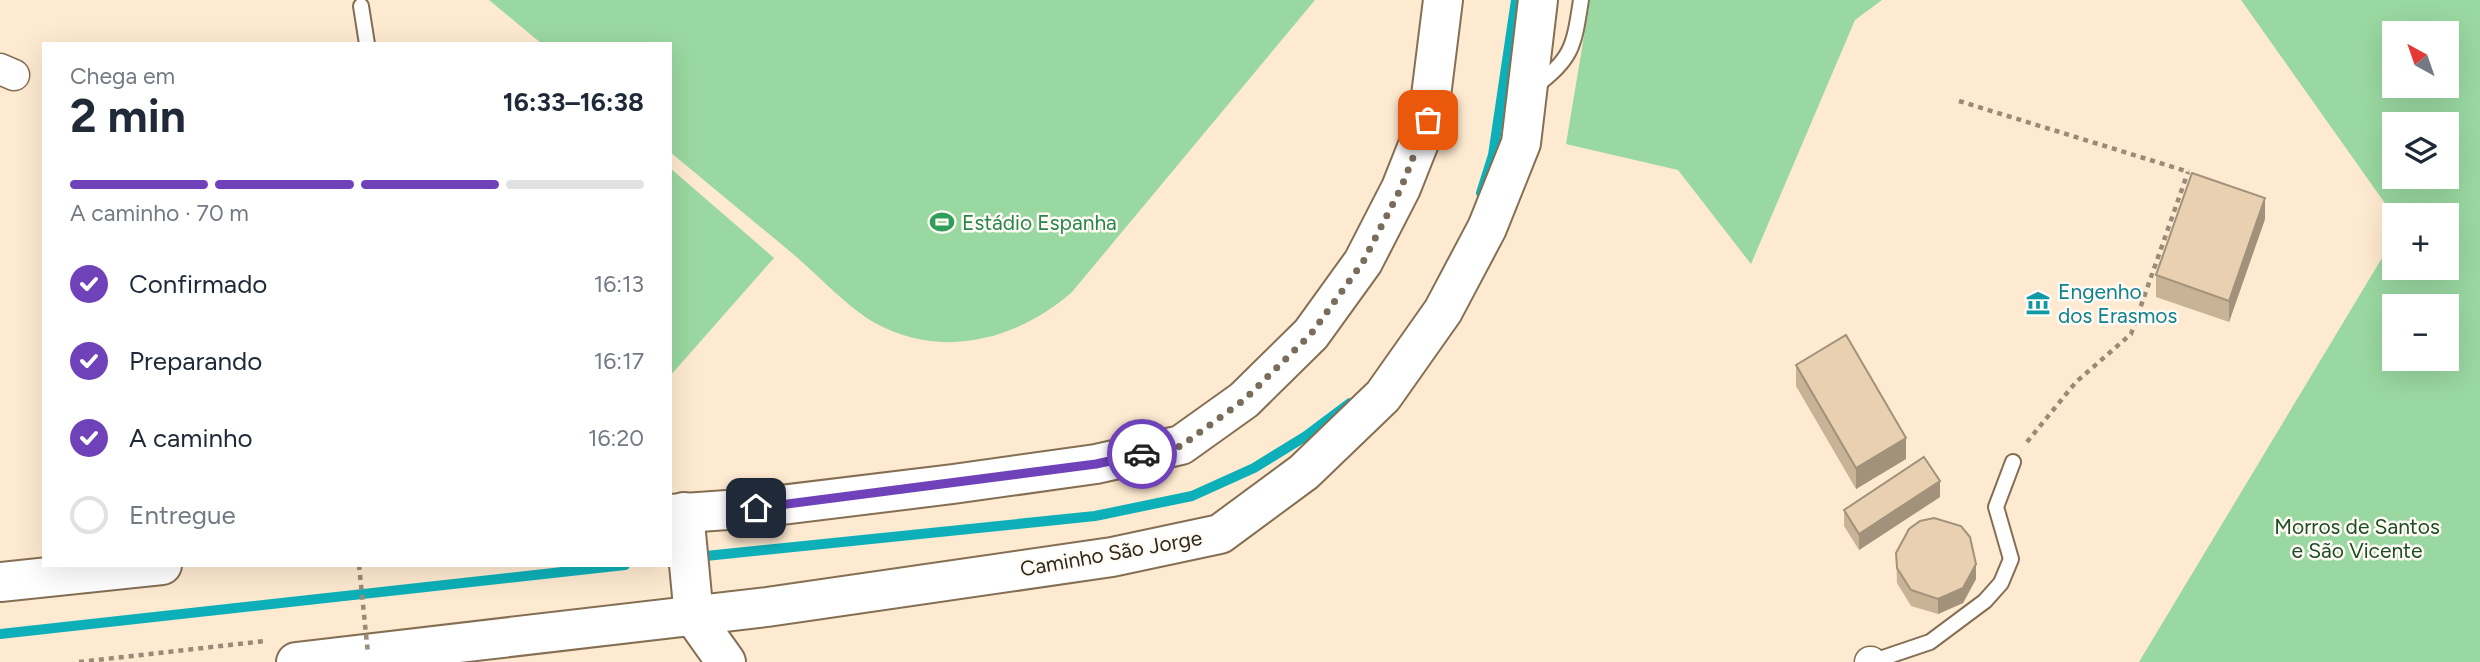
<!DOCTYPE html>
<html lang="pt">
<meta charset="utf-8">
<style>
:root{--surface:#fff;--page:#f2f2f3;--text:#1f2937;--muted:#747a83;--line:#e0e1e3;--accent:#7042ba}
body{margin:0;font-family:Figtree,sans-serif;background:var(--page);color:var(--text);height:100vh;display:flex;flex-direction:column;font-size:26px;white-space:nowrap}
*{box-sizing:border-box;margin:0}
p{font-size:23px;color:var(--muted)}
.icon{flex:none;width:38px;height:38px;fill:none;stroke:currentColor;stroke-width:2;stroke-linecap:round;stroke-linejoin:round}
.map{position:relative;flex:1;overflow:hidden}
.details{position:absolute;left:42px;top:42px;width:630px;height:525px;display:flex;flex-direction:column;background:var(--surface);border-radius:0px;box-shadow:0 7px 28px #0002}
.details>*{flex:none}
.needle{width:46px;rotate:320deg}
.tools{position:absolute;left:2382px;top:21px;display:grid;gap:14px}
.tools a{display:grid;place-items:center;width:77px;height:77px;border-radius:0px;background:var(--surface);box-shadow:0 7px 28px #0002;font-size:35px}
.pin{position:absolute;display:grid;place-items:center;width:60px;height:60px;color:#fff;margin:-30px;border-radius:14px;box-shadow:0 4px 10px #0006}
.courier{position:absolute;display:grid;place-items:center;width:70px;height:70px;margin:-35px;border:5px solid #7042ba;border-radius:50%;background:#fff;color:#222;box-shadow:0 2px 9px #0007}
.headline em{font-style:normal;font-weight:700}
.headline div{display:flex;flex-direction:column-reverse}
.headline{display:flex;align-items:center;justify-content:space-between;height:119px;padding:0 28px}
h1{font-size:46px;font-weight:700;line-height:52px}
.bar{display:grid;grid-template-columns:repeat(4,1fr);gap:10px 7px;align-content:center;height:84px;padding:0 28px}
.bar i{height:9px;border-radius:5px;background:var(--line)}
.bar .selected{background:var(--accent)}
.bar p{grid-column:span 4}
ol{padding:0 28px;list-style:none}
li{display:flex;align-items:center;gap:21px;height:77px}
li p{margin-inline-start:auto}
li .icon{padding:7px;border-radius:50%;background:var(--accent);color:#fff;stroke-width:4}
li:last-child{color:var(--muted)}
li i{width:38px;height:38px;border:4px solid var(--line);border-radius:50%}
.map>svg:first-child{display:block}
</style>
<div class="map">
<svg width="2480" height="662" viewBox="0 0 2480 662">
<rect width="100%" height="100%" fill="#feead0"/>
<!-- green -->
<g fill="#9ad8a1" fill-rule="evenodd">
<path d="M 489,0 L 1315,0 L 1072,292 C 1017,340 942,360 875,323 C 848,308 818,275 793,254 C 752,220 711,186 670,152 L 670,44 L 542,44 Z"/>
<polygon points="1590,0 1882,0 1855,20 1751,264 1678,170 1566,144"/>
<path d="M 2241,0 L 2480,0 L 2480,662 L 2139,662 L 2394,238 L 2394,268 L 2446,268 L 2446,215 L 2394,216 ZM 2446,33 L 2446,86 L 2394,86 L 2394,33 ZM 2446,124 L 2446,177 L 2394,177 L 2394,124 ZM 2446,306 L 2446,359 L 2394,359 L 2394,306 Z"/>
<polygon points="670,168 774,258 670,376"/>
</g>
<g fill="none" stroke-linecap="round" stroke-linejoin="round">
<!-- stream -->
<g stroke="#0db0b8" stroke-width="10">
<polyline points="1481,193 1493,155 1516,0"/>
<polyline points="696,557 1095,516 1192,496 1254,468 1306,436 1350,403"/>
<polyline points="0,634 625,565"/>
</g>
<!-- lane casing -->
<g stroke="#856f53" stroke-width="18">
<g id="lane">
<polyline points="361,6 367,44"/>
<path d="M 1534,87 C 1573,59 1574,45 1581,0"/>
<polyline points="1871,662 1930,642 1985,601 2001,583 2011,559 1996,507 2013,462"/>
</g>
</g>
<!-- street casing -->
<g stroke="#856f53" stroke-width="33">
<g id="street">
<polyline points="0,69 14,75"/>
<polyline points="1870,662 1871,662"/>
</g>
</g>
<!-- secondary casing -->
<g stroke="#856f53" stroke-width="42">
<g id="secondary">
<polyline points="684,512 694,617"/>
<polyline points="670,514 756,508 953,484 1096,464 1181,445 1244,400 1311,334 1363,262 1401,188 1428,120 1443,0"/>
<polyline points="0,582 162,565"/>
<polyline points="694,617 726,662"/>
<polyline points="296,662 767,607 1112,557 1220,534 1304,472 1383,396 1443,311 1487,228 1521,143 1538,0"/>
</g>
</g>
<!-- path -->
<g stroke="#998b77" stroke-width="4.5" stroke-dasharray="5 5" stroke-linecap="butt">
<polyline points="1959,101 2189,172"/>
<polyline points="2027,442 2076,382 2131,334 2188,172"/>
<polyline points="79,662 265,641"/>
</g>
<!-- lane -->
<use href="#lane" stroke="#fff" stroke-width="14"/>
<!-- street -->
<use href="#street" stroke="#fff" stroke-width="30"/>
<!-- secondary -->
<use href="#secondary" stroke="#fff" stroke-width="38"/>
<!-- path-bridge -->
<polyline stroke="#998b77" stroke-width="4.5" stroke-dasharray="5 5" stroke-linecap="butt" points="359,565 368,654"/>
</g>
<!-- wall -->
<g fill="#c8b397">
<polygon points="2265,219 2229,322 2156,297 2156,275"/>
<polygon points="1796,365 1906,459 1856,489 1796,386"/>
<polygon points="1940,497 1859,550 1844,526 1844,510"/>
<polygon points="1896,553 1976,579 1963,603 1938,614 1911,606 1897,583"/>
</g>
<!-- shaded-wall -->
<g fill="#a2927b">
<polygon points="2265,198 2265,219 2229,322 2229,301"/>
<polygon points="1906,438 1906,459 1856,489 1856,468"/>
<polygon points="1940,481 1940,497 1859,550 1859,534"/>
<polygon points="1976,564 1976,579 1963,603 1938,614 1938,599"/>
</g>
<!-- building -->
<g fill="#e8d0b0" stroke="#a2927b" stroke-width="2">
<polygon points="2192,173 2265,198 2229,301 2156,275"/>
<polygon points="1846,335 1906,438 1856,468 1796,365"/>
<polygon points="1924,457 1940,481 1859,534 1844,510"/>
<polygon points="1934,518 1961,526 1970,537 1976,564 1963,588 1938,599 1911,590 1897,568 1896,553 1909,529 1920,521"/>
</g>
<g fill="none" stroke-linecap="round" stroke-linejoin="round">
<!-- done -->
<polyline stroke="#796c5b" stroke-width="7" stroke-dasharray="0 12.6" points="1142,454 1181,446 1244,400 1311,334 1363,262 1401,188 1428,120"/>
<!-- route -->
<polyline stroke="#7042ba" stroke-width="9" points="756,508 1096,464 1142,454"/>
</g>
<!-- icons -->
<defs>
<g id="stadium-bare" transform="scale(1.89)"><path d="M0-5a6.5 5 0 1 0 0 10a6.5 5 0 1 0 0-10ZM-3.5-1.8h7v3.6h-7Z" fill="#2e9e5b" stroke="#fffaf3" stroke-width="2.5" paint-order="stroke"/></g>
<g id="museum-bare" transform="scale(1.89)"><path d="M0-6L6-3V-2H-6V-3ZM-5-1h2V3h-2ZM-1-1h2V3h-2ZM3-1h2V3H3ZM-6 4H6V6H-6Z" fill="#0f9aa8" stroke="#fffaf3" stroke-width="2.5" paint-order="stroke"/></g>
</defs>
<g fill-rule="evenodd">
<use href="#stadium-bare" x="942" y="222"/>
<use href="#museum-bare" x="2038" y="303"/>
</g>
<g text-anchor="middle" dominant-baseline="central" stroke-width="5" stroke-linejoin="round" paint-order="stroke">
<!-- leisure labels -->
<g font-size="21" fill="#27864d" stroke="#fffaf3" text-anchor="start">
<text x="962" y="222">Estádio Espanha</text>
</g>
<!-- culture labels -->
<g font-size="21" fill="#0d838f" stroke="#fffaf3" text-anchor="start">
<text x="2058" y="291">Engenho<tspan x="2058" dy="24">dos Erasmos</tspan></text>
</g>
<!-- park labels -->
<g font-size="21" fill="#1b4e25" stroke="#fffaf3">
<text x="2357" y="526">Morros de Santos<tspan x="2357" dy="24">e São Vicente</tspan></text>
</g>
<!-- street labels -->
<g font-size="21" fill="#31281c" stroke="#fffaf3">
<text transform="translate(1111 553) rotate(-10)">Caminho São Jorge</text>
</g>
</g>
</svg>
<div class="tools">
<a><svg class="needle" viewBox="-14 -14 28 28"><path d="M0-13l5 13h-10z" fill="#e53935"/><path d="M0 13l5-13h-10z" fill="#747a83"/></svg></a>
<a><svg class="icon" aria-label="layers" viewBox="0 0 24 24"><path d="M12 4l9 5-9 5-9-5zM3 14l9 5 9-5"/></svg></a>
<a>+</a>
<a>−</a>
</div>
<div class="pin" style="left:1428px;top:120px;background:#ea580c"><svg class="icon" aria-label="bag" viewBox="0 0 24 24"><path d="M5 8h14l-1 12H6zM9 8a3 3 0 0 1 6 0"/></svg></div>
<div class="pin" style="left:756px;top:508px;background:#1f2937"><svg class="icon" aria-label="home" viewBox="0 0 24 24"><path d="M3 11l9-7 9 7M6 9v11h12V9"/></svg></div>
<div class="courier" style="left:1142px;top:454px"><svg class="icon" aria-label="car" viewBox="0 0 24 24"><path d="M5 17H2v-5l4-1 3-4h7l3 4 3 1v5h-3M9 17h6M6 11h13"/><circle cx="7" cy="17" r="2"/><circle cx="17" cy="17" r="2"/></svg></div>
<section class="details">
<div class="headline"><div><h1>2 min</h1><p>Chega em</p></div><em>16:33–16:38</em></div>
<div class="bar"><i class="selected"></i><i class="selected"></i><i class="selected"></i><i></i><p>A caminho · 70 m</p></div>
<ol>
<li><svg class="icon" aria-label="check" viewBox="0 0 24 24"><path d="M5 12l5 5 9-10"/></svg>Confirmado<p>16:13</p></li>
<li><svg class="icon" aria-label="check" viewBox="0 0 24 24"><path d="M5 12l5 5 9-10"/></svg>Preparando<p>16:17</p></li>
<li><svg class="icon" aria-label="check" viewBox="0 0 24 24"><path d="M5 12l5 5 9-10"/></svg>A caminho<p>16:20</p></li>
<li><i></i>Entregue</li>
</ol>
</section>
</div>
